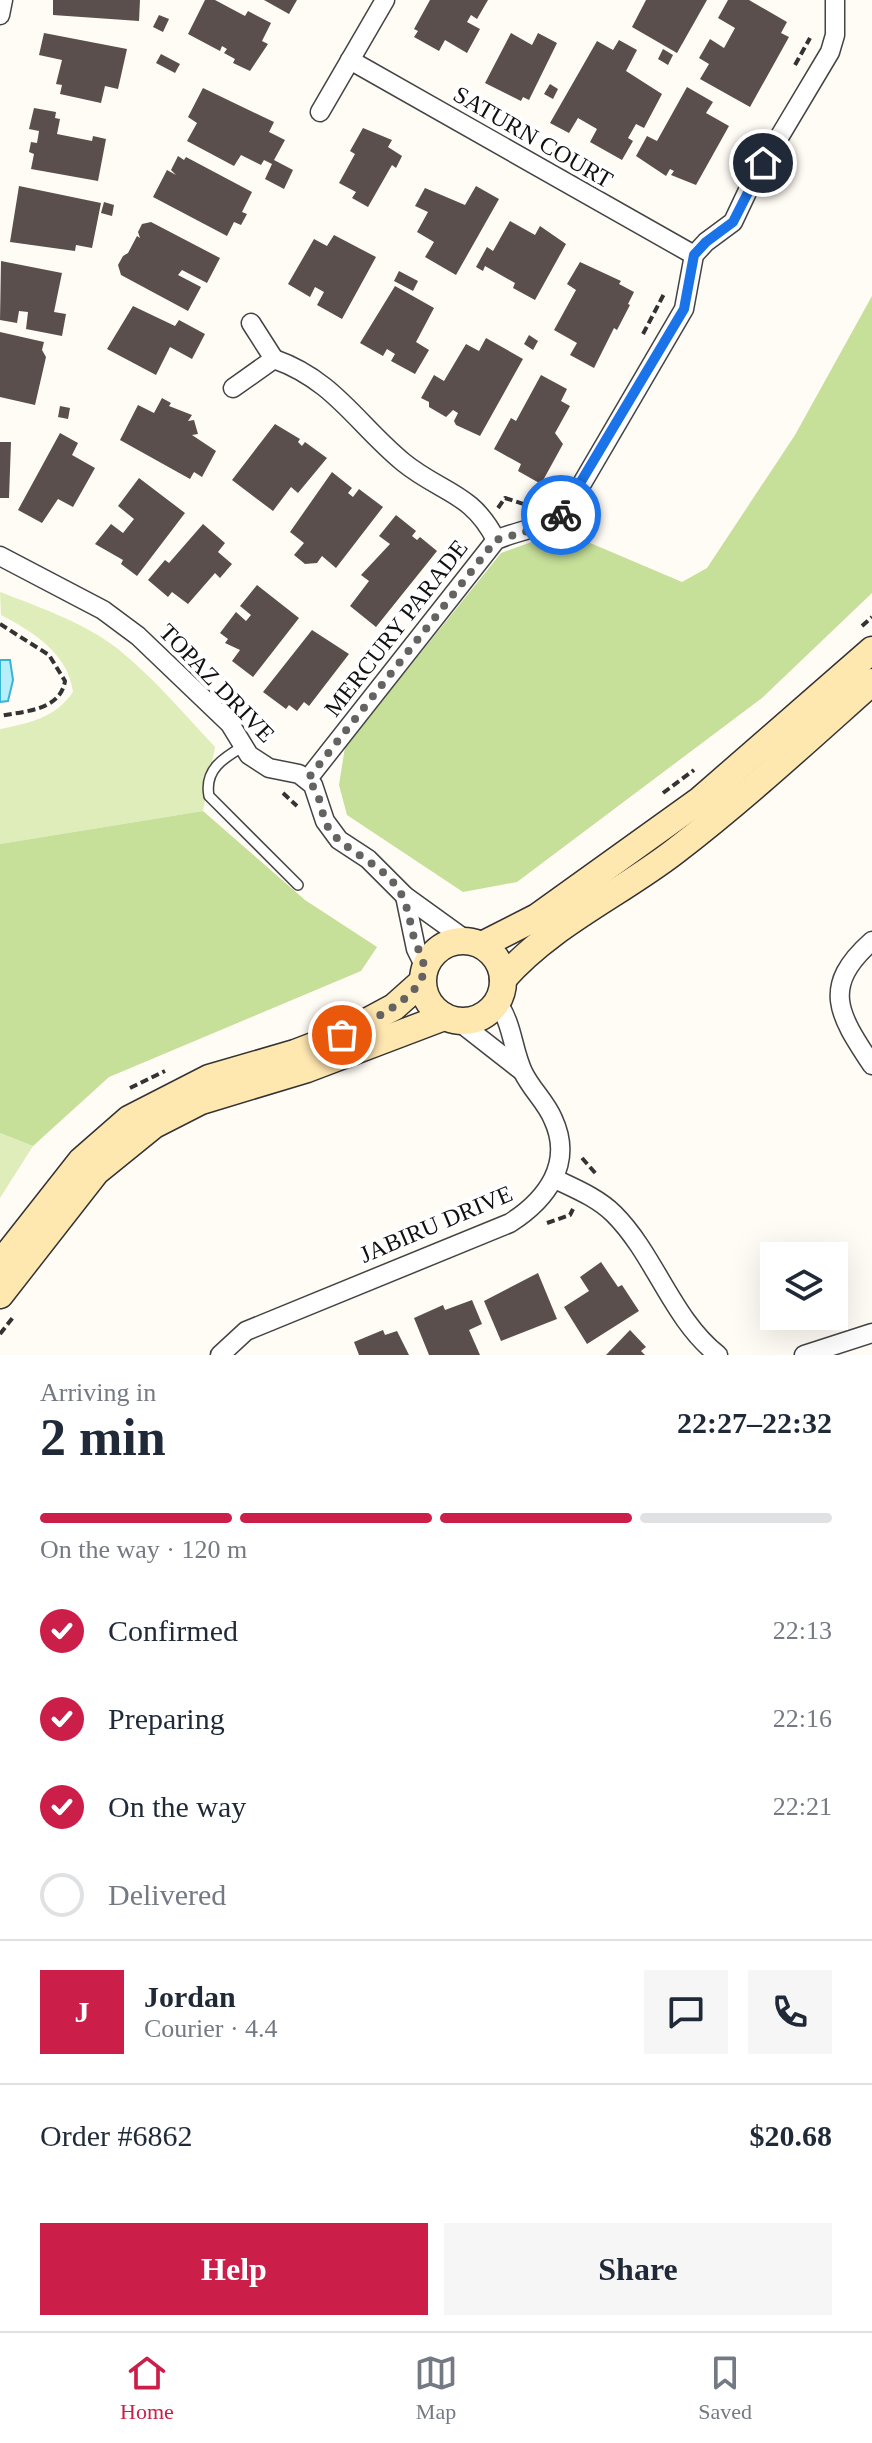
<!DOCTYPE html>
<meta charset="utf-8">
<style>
:root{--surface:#fff;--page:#f6f6f7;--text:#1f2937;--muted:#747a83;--line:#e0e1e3;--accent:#cb1e48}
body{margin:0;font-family:"Times New Roman",serif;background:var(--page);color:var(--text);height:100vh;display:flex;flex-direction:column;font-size:30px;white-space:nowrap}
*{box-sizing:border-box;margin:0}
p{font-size:26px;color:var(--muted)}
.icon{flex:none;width:44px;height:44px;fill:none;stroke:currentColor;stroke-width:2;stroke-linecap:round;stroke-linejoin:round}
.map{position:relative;height:1355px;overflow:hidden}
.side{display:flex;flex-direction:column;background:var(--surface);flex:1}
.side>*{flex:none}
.controls{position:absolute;left:760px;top:1242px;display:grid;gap:16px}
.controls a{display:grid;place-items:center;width:88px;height:88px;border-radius:0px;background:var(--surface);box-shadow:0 8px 32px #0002;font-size:40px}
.pin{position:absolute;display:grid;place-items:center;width:68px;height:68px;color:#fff;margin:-34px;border:4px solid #fff;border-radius:50%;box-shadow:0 2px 8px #0007}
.courier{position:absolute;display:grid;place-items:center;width:80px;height:80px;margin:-40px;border:6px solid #1a73e8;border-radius:50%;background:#fff;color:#222;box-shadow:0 2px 10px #0007}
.summary em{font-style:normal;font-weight:800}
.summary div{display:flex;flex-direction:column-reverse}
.summary{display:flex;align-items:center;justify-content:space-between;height:136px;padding:0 40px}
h1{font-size:52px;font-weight:800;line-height:60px}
.bar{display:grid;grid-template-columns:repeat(4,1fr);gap:12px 8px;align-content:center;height:96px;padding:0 40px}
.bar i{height:10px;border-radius:6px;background:var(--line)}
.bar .selected{background:var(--accent)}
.bar p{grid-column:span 4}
.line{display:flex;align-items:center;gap:20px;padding:0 40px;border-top:2px solid var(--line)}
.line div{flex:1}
.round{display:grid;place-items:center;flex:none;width:84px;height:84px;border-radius:0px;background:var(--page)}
ol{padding:0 40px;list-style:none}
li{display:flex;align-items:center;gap:24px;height:88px}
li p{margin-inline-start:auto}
li .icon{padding:8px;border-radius:50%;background:var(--accent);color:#fff;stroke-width:4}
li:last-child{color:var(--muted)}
li i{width:44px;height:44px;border:4px solid var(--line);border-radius:50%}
.primary-button{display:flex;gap:16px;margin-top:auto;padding:16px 40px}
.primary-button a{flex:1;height:92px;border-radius:0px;background:var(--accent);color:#fff;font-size:32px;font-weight:800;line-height:92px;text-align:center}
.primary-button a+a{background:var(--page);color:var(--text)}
.menu{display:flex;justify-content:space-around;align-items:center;height:112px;border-top:2px solid var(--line);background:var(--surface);font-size:22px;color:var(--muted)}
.menu a{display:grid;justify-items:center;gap:4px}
.menu .selected{color:var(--accent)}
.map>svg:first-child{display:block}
</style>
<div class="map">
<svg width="872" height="1355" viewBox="0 0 872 1355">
<rect width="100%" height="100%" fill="#fffbf5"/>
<!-- green -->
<g fill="#dfedbb">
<path d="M 0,592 C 39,607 85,623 118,649 C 154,678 184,714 215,747 L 203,811 L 0,844 L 0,729 C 30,723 55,718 73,692 C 68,653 33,632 1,615 Z"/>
<polygon points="0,1133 33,1146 0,1198"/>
</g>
<!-- forest -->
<g fill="#c6df99">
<polygon points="872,296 872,593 762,698 517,882 463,892 347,815 339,785 345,747 501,553 562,531 682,582 707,568 795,435"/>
<polygon points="203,811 305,900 377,947 361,971 109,1077 33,1146 0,1133 0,844"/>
</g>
<!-- water -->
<polygon fill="#b6eefa" stroke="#38b5d6" stroke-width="2" points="0,660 10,660 13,680 8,701 0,702"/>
<!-- building -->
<g fill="#5a4f4c">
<polygon points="53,0 140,0 139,21 53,15"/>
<polygon points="205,0 215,0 245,16 248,11 271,23 262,41 268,44 250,71 233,63 235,59 224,53 227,49 222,46 220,51 188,34"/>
<polygon points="264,0 297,0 289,14"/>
<polygon points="430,0 488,0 477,19 471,15 467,22 480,29 467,53 445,40 439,51 414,37 418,31 414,29"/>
<polygon points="646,0 707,0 677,53 632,27"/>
<polygon points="728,0 749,0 787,22 781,33 789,37 750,107 700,79 709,64 699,58 710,39 724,48 735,28 718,18"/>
<polygon points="159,15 169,19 163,32 153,27"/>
<polygon points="44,33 127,49 118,89 105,86 101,103 60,94 62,85 56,84 62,60 39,55"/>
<polygon points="511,33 532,45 538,33 557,43 529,100 523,97 521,101 485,83"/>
<polygon points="619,40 637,50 626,71 662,94 644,128 636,124 628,138 633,141 622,160 590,142 597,129 578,118 569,133 550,123 597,41 613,50"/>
<polygon points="663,49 673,55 668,65 658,59"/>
<polygon points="161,54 180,64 175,73 156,63"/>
<polygon points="550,84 558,89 553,99 544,94"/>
<polygon points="687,87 713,102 706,113 729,126 696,185 671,175 674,171 670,169 666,176 636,156 647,136 657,141"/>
<polygon points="203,88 274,122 269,132 285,140 274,160 293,170 284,189 265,179 272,164 264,160 261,165 241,155 234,166 187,141 197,123 188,117"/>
<polygon points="34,108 56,112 55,118 60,119 57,134 92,141 93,136 106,139 98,181 31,169 34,154 29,152 31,142 37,143 39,131 29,129"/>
<polygon points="363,128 392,140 388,147 402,156 396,168 392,165 368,207 352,198 356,192 339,183 355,154 350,151"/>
<polygon points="178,156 184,160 186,157 252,192 242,212 247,214 241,225 234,222 227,236 153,197 167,170 176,175 171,170"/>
<polygon points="19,186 101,203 92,248 76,245 75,251 10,242"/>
<polygon points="476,186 499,199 456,275 425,257 434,242 417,232 428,212 415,206 425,188 465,205"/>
<polygon points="104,202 114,205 112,216 101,213"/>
<polygon points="510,221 535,235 540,226 566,244 535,300 513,288 515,283 485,266 483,271 476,267 487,247 493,251"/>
<polygon points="151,222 220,258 207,283 182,270 178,275 201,287 188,311 121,275 118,265 123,256 128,253 137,236 140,238 138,232 142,224"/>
<polygon points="334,235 376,257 342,319 317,305 324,292 315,287 310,297 288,284 314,239 327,246"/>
<polygon points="1,261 62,273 54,312 66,314 62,336 26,329 28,312 19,311 17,323 0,320"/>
<polygon points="580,262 621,281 619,284 634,292 628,304 630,305 617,330 614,328 594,368 570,355 577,343 554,330 576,290 567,284"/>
<polygon points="399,271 418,281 413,291 394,281"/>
<polygon points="395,286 434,308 416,342 429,350 415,374 391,361 395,354 387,349 383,356 360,343"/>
<polygon points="133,306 175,326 179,320 205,334 192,359 170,347 156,375 107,349"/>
<polygon points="0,332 44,342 42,350 46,357 35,405 0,397"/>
<polygon points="529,335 538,341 533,350 524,344"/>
<polygon points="486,338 523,359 480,436 456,425 454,421 458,413 453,410 446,417 429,407 429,402 421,398 434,375 444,381 466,344 479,351"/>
<polygon points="541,375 567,389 561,401 570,406 555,433 563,444 541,484 518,471 521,464 494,449 511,418 516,421"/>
<polygon points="162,398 171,403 169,406 192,415 188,421 194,420 198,434 192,435 216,451 202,477 194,472 190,479 120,440 138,405 154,413"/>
<polygon points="60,406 70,408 68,419 58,417"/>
<polygon points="275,424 300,439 298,442 302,446 305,442 327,458 298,493 291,487 273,511 232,480"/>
<polygon points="60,433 78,443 72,455 95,468 73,507 58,499 42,523 18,510"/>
<polygon points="0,442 11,442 9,498 0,498"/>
<polygon points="332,472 352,488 348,493 353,497 359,489 383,507 336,568 322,556 317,563 305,564 294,555 304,543 290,532"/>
<polygon points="139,478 185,513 137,576 121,564 123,560 95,544 111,524 123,533 134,519 118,506"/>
<polygon points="396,515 416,531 412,536 417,540 420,537 437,551 376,627 350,606 369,581 361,575 390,544 379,536"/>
<polygon points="203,524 225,543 218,552 232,564 220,578 215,573 188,604 172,592 168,597 148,580 165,560 169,563"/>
<polygon points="257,585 299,618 253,677 232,661 240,650 225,643 228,639 220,633 236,612 246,621 251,615 240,606"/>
<polygon points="312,630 349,654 309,706 304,702 297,711 289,705 286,709 263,692"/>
<polygon points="601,1262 618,1287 622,1285 639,1311 587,1344 564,1307 589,1291 580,1277"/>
<polygon points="538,1273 557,1319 501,1341 484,1301"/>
<polygon points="472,1300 482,1324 469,1330 480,1355 429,1355 414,1318 443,1305 445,1310"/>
<polygon points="383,1330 385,1335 397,1331 409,1355 359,1355 354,1342"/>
<polygon points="630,1330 646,1347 641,1351 645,1355 606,1355"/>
</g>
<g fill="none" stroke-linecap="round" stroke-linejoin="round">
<!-- service casing -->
<g stroke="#444" stroke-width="12">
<path id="service" d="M 244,746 C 223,758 204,770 209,796 L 298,885"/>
</g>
<!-- minor casing -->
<g stroke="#444" stroke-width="21">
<g id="minor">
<polyline points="0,15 3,0"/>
<polyline points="350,60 694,255"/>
<polyline points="320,112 385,0"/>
<path d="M 274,359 C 334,380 357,424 403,462 C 441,493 472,492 496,540"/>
<polyline points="233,388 274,359 251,323"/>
<polyline points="0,556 103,610 138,636 230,724 249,755 269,768 299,774 313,785 325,821 339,840 368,859 405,896 466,940"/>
<path d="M 307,780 L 496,540 C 523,528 551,529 570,504 L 684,309 L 694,255 L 706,242 L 733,222 L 750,186 L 830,52 L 835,35 L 835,0"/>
<polyline points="405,896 416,949 425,967"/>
<path d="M 872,941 C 820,987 839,1015 872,1065"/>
<polyline points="458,1021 522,1071"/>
<path d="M 555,1179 C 576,1189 598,1198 614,1214 C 655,1255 672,1319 718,1355"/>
<path d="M 220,1355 L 246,1331 L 510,1223 C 546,1200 574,1164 553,1119 C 546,1102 531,1089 523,1072 C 512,1048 513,1024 497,1002"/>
<polyline points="804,1355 872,1333"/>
</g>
</g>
<!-- secondary casing -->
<g stroke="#333" stroke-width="29">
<g id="secondary">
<circle cx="463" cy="981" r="40"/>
<polyline points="482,945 537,917 700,800 872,650"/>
<path d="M 503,979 C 550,925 618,895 674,852 C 743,799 807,740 872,682"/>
<polyline points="0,1264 81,1161 129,1119 209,1078 295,1053 342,1035 394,1007 422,982"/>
<polyline points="0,1295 96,1172 154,1125 201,1101 307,1069 444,1017"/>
</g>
</g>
<!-- path -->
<g stroke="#333" stroke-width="4" stroke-dasharray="8 4" stroke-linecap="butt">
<polyline points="795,65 810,38"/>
<polyline points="643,334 665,292"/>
<polyline points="498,508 505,498 530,506"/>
<path d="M 0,624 L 49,655 L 65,681 C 60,711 24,711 0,716"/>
<polyline points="862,626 872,617"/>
<polyline points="283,793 297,806"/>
<polyline points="663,793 694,770"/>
<polyline points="130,1088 165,1071"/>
<polyline points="582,1158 597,1175"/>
<polyline points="547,1223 570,1215 573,1209"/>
<polyline points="0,1334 14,1316"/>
</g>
<!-- service -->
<use href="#service" stroke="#fff" stroke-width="9"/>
<!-- minor -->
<use href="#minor" stroke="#fff" stroke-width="18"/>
<!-- secondary -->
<use href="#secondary" stroke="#ffe7b0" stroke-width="26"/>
</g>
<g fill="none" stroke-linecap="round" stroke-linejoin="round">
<!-- done -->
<path stroke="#646361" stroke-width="8" stroke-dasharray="0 14.4" d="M 342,1035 C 366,1023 424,997 424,968 C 424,959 415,944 413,934 C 408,913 406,895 390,879 C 373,861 347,850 333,834 C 318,818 325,795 307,780 L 496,540 L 542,527 L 561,515"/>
<!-- route -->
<polyline stroke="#1a73e8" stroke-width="10" points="561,515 684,309 694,255 706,242 733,222 763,163"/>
</g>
<g text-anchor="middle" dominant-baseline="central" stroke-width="8" stroke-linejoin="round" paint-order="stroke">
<!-- street labels -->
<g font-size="24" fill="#111" stroke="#fff">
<text transform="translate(533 137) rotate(30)">SATURN COURT</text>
<text transform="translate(396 628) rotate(-52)">MERCURY PARADE</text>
<text transform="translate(217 683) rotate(46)">TOPAZ DRIVE</text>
<text transform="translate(436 1224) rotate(-23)">JABIRU DRIVE</text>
</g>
</g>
</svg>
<div class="controls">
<a><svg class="icon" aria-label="layers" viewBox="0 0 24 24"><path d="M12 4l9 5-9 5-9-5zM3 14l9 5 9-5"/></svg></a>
</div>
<div class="pin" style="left:342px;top:1035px;background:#ea580c"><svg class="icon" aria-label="bag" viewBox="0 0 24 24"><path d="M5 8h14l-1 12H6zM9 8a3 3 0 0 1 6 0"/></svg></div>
<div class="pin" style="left:763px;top:163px;background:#1f2937"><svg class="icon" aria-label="home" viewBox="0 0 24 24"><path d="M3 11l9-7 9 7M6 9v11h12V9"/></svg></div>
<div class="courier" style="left:561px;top:515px"><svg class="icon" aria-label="bike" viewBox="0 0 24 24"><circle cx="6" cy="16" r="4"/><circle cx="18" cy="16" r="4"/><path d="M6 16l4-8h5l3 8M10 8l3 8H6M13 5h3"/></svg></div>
</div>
<section class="side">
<div class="summary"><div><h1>2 min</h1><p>Arriving in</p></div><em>22:27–22:32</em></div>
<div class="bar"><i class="selected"></i><i class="selected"></i><i class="selected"></i><i></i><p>On the way · 120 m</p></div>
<ol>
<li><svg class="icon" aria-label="check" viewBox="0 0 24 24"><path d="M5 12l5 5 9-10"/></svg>Confirmed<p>22:13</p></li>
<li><svg class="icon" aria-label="check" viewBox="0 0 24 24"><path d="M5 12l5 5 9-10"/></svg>Preparing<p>22:16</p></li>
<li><svg class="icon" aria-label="check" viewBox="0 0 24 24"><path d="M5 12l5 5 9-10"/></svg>On the way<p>22:21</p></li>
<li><i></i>Delivered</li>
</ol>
<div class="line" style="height:144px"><b class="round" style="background:var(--accent);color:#fff">J</b><div><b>Jordan</b><p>Courier · 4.4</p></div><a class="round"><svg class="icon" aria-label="chat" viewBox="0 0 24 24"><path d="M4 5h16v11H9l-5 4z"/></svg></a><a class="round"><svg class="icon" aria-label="phone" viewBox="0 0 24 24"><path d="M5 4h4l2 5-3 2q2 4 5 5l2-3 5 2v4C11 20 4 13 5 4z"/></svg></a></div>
<div class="line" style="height:104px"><div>Order #6862</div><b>$20.68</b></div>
<div class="primary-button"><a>Help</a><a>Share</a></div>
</section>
<nav class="menu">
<a class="selected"><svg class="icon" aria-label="home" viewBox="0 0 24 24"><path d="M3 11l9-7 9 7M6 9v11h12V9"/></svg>Home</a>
<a><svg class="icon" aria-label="map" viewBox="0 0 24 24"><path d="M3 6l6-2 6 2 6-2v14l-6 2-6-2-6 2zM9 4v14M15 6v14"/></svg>Map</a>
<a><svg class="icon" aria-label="saved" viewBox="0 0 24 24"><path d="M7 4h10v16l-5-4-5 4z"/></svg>Saved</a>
</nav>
